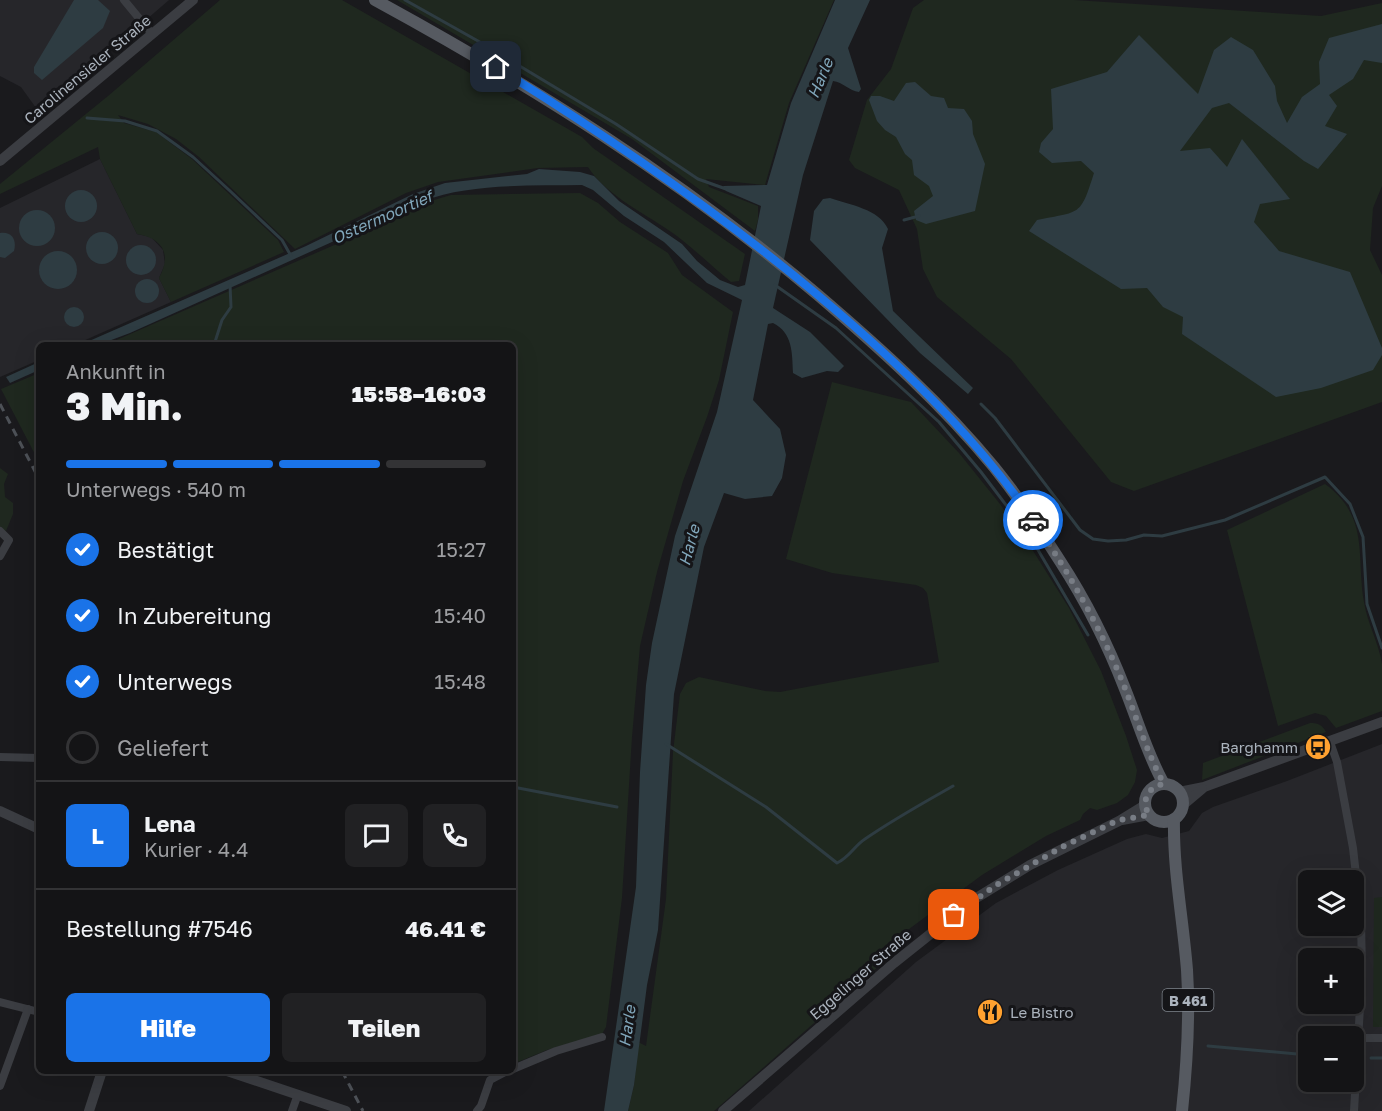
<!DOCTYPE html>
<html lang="de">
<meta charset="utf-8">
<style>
:root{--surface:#141416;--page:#212123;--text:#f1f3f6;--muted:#9d9ea1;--line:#333335;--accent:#1a73e8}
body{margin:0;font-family:"Golos Text",sans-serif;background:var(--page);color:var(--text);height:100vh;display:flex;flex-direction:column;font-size:22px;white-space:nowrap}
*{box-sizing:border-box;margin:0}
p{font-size:20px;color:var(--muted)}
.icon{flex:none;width:33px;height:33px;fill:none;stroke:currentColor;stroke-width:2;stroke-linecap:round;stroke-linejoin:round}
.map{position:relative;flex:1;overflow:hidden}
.details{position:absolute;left:36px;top:342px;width:480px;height:732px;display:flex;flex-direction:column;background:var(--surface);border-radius:9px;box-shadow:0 6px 24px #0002,0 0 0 2px var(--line)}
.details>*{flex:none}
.buttons{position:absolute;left:1298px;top:870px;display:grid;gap:12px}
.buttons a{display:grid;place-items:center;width:66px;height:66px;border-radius:9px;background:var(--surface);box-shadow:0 6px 24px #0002,0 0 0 2px var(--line);font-size:30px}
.pin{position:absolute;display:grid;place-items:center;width:51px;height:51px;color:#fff;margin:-26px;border-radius:12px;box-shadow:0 3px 9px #0006}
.courier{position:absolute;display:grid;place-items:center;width:60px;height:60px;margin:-30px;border:4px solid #1a73e8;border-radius:50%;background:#fff;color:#222;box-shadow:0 2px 8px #0007}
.head em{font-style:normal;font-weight:800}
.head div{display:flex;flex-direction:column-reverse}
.head{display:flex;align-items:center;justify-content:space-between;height:102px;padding:0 30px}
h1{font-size:39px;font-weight:800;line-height:45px}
.bar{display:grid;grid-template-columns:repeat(4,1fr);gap:9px 6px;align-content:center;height:72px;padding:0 30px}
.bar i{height:8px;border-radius:4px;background:var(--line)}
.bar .active{background:var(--accent)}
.bar p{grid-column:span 4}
.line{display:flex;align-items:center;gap:15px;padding:0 30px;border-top:2px solid var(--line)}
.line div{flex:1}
.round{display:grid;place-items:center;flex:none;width:63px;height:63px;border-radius:9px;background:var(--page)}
ol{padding:0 30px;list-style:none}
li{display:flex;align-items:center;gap:18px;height:66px}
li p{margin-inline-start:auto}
li .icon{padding:6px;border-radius:50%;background:var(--accent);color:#fff;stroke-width:4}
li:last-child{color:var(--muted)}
li i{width:33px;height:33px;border:3px solid var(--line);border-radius:50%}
.cta{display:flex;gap:12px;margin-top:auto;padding:12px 30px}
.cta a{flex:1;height:69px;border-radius:9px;background:var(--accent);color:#fff;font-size:24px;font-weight:800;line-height:69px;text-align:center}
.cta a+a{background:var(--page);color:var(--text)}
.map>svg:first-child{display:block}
</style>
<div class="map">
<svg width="1382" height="1111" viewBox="0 0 1382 1111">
<rect width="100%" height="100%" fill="#1a1a1d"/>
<!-- built -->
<g fill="#26262a" fill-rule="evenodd">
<polygon points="0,0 169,0 39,112 21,87 0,76"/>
<polygon points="100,159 137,234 151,237 163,250 165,264 159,278 171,302 74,345 39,345 39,360 0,377 0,208"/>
<path d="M 1382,744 L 1382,1111 L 749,1111 L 916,962 L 996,903 L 1058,870 L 1127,839 L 1146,834 L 1162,838 L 1189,831 L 1202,813 L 1213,807 L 1287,781 ZM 1308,880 L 1353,880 L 1353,926 L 1308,926 ZM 1308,958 L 1353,958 L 1353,1004 L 1308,1004 ZM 1308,1036 L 1353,1036 L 1353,1082 L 1308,1082 Z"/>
</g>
<!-- green -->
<g fill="#1f281f">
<path d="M 220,0 L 342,0 L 582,137 L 593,148 L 745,254 L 739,281 L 731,282 C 713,267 695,250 677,236 C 650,216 606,196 588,167 L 538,168 L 438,182 L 406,193 L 295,249 L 199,157 L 176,139 L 148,124 L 118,115 L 124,123 L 156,132 L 192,159 L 278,240 L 284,252 L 171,302 L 159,278 C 172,255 163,238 137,234 L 100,159 L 98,147 L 0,194 L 0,184 L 108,96 Z"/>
<polygon points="397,0 834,0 789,103 765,185 706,179 709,187 758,206 758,220 755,231 632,139"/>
<polygon points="924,0 1074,0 1321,16 1382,3 1382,186 1373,208 1370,250 1382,275 1382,402 1134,491 1111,482 1011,359 937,297 923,269 917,229 899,190 855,168 849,160 867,100 891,69 913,8"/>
<polygon points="580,193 598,203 620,222 668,253 682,275 733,312 719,380 707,417 683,481 657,572 640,646 632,737 622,898 606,1027 602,1034 547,1050 513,1064 513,345 105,345 355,236 417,205 451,195"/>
<polygon points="39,373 39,462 1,389"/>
<polygon points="832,382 911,402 959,453 1000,504 1030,546 1069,608 1101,671 1126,736 1137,770 1135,782 1128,795 1117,803 1097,810 1090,808 1083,814 1080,820 1046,836 982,875 901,935 875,957 880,965 714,1111 628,1111 634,1085 638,1042 646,1046 666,899 673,752 680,694 686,683 699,677 765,691 780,692 939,662 927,593 923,588 916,585 832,573 786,559"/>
<polygon points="0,468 8,474 4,484 5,497 13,503 13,514 6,531 0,527"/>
<path d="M 1325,484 C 1370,517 1356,556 1364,602 C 1367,623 1379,643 1382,664 C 1382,679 1382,696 1382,711 L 1336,728 L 1326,716 L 1315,713 L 1278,726 L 1227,530 Z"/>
<path d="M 1310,723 C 1319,723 1322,725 1326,732 L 1202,780 L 1203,763 Z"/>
<polygon points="1382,897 1382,1027 1373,1027 1374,898"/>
</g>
<!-- water -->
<g fill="#2e3c42">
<polygon points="74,0 98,0 110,11 103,28 42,80 34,73 34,67"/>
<path d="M 835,0 L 870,0 L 848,48 L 861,89 L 859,92 C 849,91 843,82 833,81 L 803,175 L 773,308 L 810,332 L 844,366 L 838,372 L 827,371 L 802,378 L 793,373 C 792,353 793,333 773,323 L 768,324 L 753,400 L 780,429 L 786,455 L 782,478 L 772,496 L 745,499 L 724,493 L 704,547 L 674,694 L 658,930 L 647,985 L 634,1085 L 628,1111 L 604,1111 L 636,887 L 640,772 L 646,685 L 652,643 L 675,536 L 717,412 L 742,300 L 707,283 L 664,242 L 624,216 L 593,190 L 582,185 C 531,186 470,183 423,201 L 130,333 L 98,345 L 80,345 L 306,246 L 413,194 L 445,183 L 527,174 L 539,169 L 580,172 L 594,176 L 619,201 L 682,244 L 697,261 L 720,280 L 738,287 L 745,285 L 761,206 L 726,191 L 723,186 L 767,185 L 791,103 Z"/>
<path d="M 1382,24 L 1382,63 L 1364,60 L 1353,79 L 1329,95 L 1337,106 L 1325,126 L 1347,134 L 1318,169 L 1304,161 L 1229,103 L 1212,108 L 1180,151 L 1210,148 L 1227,167 L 1242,139 L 1290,199 L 1260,204 L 1254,222 L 1279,251 L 1350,272 L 1382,348 L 1382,355 L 1373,370 L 1321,388 L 1276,397 L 1182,334 L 1183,317 L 1163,307 L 1147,288 L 1121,289 L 1029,231 L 1037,220 C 1081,211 1080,217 1094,173 L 1081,161 L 1052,163 L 1039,152 L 1041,143 L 1053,129 L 1051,89 L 1107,72 L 1139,35 L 1198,94 L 1214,50 L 1231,37 L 1253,50 L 1275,86 L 1277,101 L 1287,123 L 1302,97 L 1320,84 L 1319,62 L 1329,38 Z"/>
<polygon points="915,82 931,96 944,98 948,108 964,109 972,121 973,134 985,164 975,211 926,224 916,220 914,211 933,196 929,186 914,175 912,160 905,154 896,137 885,130 877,121 869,100 871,96 880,96 894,101 906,83"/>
<circle cx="81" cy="206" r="16"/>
<path d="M 830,198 C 850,205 879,209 888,229 L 882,248 L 893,311 L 973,388 L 968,394 L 920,353 L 810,240 L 814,211 L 823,199 Z"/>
<circle cx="37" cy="228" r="18"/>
<circle cx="102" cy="248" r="16"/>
<path d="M 0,233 C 12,231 17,240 14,251 L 5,258 L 0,257 Z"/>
<circle cx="141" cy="260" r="15"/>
<circle cx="58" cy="270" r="19"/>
<circle cx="147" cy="291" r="12"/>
<circle cx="74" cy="317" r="10"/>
<polygon points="39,362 39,370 10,383 6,377"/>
</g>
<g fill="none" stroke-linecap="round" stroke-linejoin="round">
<!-- stream -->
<g stroke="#2e3c42" stroke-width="3">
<polyline points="405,0 478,41 616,124 698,179 726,189"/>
<polyline points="87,118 125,121 157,131 193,157 229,190 282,240 291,256"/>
<polyline points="904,220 919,216"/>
<polyline points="775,285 836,328 939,422 981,472 1031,538 1088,635"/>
<polyline points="214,345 222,320 231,307 230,285"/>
<polyline points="981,404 995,418 1080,530 1093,539 1108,541 1126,540 1144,535 1162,536 1225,520 1325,477 1350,504 1363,537 1367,604 1382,648"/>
<path d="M 666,744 L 766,807 L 837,863 C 850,857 854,846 865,839 C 894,819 923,803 953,786"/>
<polyline points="513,787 617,807"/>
<polyline points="1208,1046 1308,1055"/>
<polyline points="1371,1058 1382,1058"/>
</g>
<!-- minor -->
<g stroke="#3b3d42" stroke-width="8">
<polyline points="124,0 152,34"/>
<polyline points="0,531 9,540 0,556"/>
<polyline points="1330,742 1337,762 1353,848 1361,920 1362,972 1354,1111"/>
<polyline points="0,757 39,758"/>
<polyline points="0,1002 39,1012"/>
<polyline points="1359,1038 1382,1038"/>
<polyline points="513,1069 556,1051 602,1037"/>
<polyline points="0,1086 28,1009"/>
<polyline points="292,1111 298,1094"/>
<polyline points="477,1111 481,1106 490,1080 507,1071"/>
</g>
<!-- tertiary -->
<g stroke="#3b3d42" stroke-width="10">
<polyline points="0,161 193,0"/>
<polyline points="1179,792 1204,787 1382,722"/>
<polyline points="1183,805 1202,789"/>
<polyline points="0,811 39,829"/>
<polyline points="1122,820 1149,815"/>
<polyline points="227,1071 346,1111"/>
<polyline points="89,1111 102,1071"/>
<polyline points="723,1111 894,963 973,900 1030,865 1119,821 1145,805"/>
</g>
<!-- primary -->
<g stroke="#565a61" stroke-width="12">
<path d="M 375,0 C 531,85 682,180 818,295 C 880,348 942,404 994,467 C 1018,497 1040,529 1060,561 C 1086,601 1108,645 1125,689 C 1138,721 1147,754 1164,784"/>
<circle cx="1164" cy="803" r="19"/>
<path d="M 1174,819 C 1173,870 1183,919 1187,970 C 1190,1017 1187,1064 1182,1111"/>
</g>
<!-- rail -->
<g stroke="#4d5157" stroke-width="3" stroke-dasharray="8 6" stroke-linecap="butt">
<polyline points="0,404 39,479"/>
<polyline points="342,1071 363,1111"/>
</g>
</g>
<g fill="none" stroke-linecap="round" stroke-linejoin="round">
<!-- done -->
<path stroke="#787d85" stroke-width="6" stroke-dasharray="0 10.8" d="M 954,915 L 998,884 L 1064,846 L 1119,820 L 1149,815 C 1141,801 1147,787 1164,784 C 1144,748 1134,707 1117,669 C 1094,616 1065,567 1033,520"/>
<!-- route -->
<path stroke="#1a73e8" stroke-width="8" d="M 496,67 C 622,145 744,229 855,327 C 921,385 983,447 1033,520"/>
</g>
<!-- icons -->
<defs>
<g id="bus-disc" transform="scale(1.35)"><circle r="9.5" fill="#ffa130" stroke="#151518"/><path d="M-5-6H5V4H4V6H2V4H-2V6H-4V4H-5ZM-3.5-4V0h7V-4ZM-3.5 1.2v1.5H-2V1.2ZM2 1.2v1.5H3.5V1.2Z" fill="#111"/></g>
<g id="restaurant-disc" transform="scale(1.35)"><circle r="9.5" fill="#ffa130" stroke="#151518"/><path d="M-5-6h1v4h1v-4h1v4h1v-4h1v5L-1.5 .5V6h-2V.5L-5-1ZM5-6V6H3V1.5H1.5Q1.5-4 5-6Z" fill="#111"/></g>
</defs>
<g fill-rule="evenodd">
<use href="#bus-disc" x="1318" y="747"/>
<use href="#restaurant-disc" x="990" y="1012"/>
</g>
<g text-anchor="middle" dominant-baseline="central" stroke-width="6" stroke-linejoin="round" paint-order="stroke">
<!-- shield labels -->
<rect fill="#151518" stroke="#7e848c" stroke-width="1.5" x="1162.5" y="989" width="51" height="22" rx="4.5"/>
<g font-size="14" font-weight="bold" fill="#abb3bd">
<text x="1188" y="1000">B 461</text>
</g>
<!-- street labels -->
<g font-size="15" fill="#abb3bd" stroke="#151518">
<text transform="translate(87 69) rotate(-40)">Carolinensieler Straße</text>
<text transform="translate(860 974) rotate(-41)">Eggelinger Straße</text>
</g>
<!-- poi labels -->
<g font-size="15" fill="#abb3bd" stroke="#151518" text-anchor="end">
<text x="1298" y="747">Barghamm</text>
<text x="1010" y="1012" text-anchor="start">Le Bistro</text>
</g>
<!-- water labels -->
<g font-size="16" font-style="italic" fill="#80a6ba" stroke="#151518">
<text transform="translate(820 78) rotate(-67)">Harle</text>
<text transform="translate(382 217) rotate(-24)">Ostermoortief</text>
<text transform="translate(689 545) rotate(-75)">Harle</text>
<text transform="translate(627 1026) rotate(-82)">Harle</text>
</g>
</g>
</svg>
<div class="buttons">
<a><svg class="icon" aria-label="layers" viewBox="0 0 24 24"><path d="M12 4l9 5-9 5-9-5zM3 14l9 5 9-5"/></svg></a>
<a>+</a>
<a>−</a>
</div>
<div class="pin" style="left:954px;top:915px;background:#ea580c"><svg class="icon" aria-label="bag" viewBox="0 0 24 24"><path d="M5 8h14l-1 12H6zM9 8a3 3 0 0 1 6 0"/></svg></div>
<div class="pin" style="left:496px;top:67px;background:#1f2937"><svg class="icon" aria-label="home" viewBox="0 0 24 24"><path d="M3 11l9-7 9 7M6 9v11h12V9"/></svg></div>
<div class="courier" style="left:1033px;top:520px"><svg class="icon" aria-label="car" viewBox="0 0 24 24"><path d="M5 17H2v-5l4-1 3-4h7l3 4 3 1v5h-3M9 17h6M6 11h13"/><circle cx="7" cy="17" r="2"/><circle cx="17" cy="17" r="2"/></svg></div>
<section class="details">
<div class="head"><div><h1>3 Min.</h1><p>Ankunft in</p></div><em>15:58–16:03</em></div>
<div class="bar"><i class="active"></i><i class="active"></i><i class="active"></i><i></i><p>Unterwegs · 540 m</p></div>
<ol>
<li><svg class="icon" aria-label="check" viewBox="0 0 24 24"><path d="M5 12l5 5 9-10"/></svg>Bestätigt<p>15:27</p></li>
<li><svg class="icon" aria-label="check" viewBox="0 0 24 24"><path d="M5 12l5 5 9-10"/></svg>In Zubereitung<p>15:40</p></li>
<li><svg class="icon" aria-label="check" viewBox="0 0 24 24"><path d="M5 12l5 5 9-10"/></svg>Unterwegs<p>15:48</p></li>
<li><i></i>Geliefert</li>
</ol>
<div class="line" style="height:108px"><b class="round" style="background:var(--accent);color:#fff">L</b><div><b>Lena</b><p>Kurier · 4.4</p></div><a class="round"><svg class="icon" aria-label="chat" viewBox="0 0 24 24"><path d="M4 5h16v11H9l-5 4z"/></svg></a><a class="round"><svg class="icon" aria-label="phone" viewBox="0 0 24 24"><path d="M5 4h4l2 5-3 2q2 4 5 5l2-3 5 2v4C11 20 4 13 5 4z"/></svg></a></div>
<div class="line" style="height:78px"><div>Bestellung #7546</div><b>46.41 €</b></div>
<div class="cta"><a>Hilfe</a><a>Teilen</a></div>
</section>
</div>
